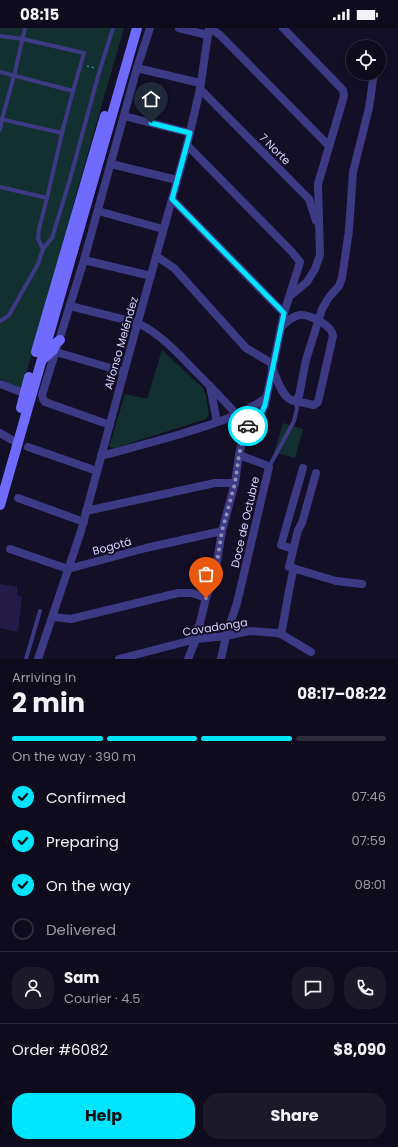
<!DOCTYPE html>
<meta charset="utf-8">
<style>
:root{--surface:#0e0b1c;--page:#1c1929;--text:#f1f3f6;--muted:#9b9ba3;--line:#2e2b3b;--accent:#00e5ff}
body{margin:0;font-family:Poppins,sans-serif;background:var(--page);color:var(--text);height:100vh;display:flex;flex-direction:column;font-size:15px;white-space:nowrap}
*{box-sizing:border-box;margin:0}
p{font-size:13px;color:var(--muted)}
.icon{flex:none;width:22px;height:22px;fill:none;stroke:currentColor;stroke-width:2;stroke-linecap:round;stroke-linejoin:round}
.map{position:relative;height:631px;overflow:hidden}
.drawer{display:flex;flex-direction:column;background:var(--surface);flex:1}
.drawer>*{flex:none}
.tools{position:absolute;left:346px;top:12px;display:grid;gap:8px}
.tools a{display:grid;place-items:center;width:40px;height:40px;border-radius:50%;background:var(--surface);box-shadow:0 2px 10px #0003,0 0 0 1px var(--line);font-size:20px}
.pin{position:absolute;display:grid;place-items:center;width:34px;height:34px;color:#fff;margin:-41px -17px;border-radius:50% 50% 50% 0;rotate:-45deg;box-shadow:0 0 4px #0007}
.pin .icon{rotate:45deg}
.courier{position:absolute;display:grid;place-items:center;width:40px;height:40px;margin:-20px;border:3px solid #00e5ff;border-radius:50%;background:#fff;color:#222;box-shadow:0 1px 5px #0007}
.headline em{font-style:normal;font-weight:700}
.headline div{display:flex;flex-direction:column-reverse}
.headline{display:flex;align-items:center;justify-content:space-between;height:68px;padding:0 12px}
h1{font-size:26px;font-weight:700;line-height:30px}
.bar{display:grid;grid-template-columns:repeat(4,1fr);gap:6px 4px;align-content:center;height:48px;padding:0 12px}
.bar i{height:5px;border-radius:3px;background:var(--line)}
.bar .selected{background:var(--accent)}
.bar p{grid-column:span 4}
.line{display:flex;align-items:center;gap:10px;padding:0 12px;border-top:1px solid var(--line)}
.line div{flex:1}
.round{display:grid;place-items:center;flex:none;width:42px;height:42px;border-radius:16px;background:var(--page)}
ol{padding:0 12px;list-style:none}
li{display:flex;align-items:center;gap:12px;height:44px}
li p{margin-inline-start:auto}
li .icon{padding:4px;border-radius:50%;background:var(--accent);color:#111;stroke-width:4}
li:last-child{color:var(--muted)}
li i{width:22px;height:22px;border:2px solid var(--line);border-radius:50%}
.primary-button{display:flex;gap:8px;margin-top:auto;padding:8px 12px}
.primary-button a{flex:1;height:46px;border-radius:16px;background:var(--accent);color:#111;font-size:16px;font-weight:700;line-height:46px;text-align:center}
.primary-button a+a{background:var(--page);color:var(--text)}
.status{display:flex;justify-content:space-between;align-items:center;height:28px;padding:0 20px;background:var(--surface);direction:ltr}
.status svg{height:11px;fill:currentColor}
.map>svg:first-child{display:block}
</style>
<div class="status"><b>08:15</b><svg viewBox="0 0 49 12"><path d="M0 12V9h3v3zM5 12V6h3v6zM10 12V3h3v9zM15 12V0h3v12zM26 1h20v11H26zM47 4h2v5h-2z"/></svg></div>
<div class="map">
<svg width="398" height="631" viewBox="0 0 398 631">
<rect width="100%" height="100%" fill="#130f26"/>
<!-- green -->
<g fill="#12302f">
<polygon points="0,0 124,0 87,128 22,361 0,351"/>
<polygon points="162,322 203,360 206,368 209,386 206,391 115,420 109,419 125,366 147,371"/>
<polygon points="283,395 303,401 295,430 274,424"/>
</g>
<!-- building -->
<polygon fill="#241b47" points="0,556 17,559 17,566 22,569 18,604 0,600"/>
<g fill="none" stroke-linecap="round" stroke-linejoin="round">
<!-- path -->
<polyline stroke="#2fb8b0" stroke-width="1" stroke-dasharray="2 3" stroke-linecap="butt" points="87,38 95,40"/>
<!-- lane -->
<g stroke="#3d3a85" stroke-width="4">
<polyline points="0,8 23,11 84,25 73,63 0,44"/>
<polyline points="0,91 62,105 73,63"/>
<polyline points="0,102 2,91 14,48 25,0"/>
<polyline points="0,159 47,170"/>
<polyline points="43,221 52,210 70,151 98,48 113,0"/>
<polyline points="0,293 5,290 9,287 38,236 43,221 38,211 39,201 47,170 62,105"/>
<polyline points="269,439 294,393 297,380 295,373"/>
<polyline points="26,631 40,583"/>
</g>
<!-- street -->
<g stroke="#3d3a85" stroke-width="8">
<polyline points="179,0 208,7"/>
<polyline points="210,0 220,7 329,118"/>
<polyline points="283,0 343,62 344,68 318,156 320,227 315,241 307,254 290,268"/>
<polyline points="137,40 200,55"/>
<polyline points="200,61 309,171 316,193"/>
<polyline points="124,88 190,105"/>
<polyline points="187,117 292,224 300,234 284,285 265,377 261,386 246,400 244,405 239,427 235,455 222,503 215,546 206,570 196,611 188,631"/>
<polyline points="111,136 177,152"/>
<polyline points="172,171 284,285"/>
<polyline points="98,183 163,201"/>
<polyline points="156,228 174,240 246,320 273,336"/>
<polyline points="84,232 151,248"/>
<path d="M 70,278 L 138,295 C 160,306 177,324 194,342 C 209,357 223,371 237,387"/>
<path d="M 281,299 C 287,294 292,288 300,287 C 309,286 332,297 333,308 L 318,374 L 314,377 L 295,373"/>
<polyline points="56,324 124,344"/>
<path d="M 272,339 C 276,349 283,373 295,373 L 299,368 L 306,332 L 322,281 L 329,269 L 339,258 L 342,250 L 349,202 L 353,144 L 369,80 L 374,45"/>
<polyline points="0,356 29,367"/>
<polyline points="210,358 217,394"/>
<polyline points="110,397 45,374 43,371 42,367 84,232 137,40 150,0"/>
<polyline points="0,405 12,412"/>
<polyline points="28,419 97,443"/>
<path d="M 101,428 C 130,420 158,413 187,404 C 216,395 240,388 266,370"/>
<polyline points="316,445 302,495 298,502 289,539 336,553 362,556"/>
<polyline points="18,470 84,494"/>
<polyline points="86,483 215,455 235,455"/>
<polyline points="10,521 68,541 146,520 222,503"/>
<polyline points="293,521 281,517 303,440"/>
<polyline points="53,589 71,591 178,565 192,565 206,570"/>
<path d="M 281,606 C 286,584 288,562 294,540"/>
<polyline points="38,631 81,503 124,344 187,117 200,61 209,0"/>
<polyline points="119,631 196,611 226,608 249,603 277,605 281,606 311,624"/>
<polyline points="221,631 226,608 237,575 269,439 266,437 239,427"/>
</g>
<!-- secondary -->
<g stroke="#6f6bff" stroke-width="10">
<polyline points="36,324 105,88"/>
<polyline points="42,332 53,322 56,315 60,312"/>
<polyline points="21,380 29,349"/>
<polyline points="0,477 137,0"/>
</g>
</g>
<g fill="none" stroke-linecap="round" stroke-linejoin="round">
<!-- done -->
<polyline stroke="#948fb3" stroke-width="4" stroke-dasharray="0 7.2" points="206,570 215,546 222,503 235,455 239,427 244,405 248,398"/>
<!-- route -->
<polyline stroke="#00e5ff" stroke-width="5" points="151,95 190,105 172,171 284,285 265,377 261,386 248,398"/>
</g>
<g text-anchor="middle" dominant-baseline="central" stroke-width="4" stroke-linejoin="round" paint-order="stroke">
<!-- street labels -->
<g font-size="11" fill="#d9d4ff" stroke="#130f26">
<text transform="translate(275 121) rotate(45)">7 Norte</text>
<text transform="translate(121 315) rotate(-74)">Alfonso Meléndez</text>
<text transform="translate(245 494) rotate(-77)">Doce de Octubre</text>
<text transform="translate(112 518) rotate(-15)">Bogotá</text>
<text transform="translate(215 599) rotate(-9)">Covadonga</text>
</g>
</g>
</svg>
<div class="tools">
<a><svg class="icon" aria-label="locate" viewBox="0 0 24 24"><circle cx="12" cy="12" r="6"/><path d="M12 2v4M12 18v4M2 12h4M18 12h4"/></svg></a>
</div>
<div class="pin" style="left:206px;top:570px;background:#ea580c"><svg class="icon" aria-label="bag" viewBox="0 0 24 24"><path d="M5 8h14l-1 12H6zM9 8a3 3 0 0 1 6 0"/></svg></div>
<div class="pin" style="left:151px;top:95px;background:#1f2937"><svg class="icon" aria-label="home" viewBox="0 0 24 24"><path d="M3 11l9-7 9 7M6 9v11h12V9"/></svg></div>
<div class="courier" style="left:248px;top:398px"><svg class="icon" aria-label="car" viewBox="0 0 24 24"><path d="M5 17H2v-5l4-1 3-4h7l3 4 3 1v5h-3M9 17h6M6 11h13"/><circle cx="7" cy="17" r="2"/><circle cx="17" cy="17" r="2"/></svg></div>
</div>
<section class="drawer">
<div class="headline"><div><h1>2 min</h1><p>Arriving in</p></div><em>08:17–08:22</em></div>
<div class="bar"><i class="selected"></i><i class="selected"></i><i class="selected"></i><i></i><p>On the way · 390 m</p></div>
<ol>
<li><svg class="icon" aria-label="check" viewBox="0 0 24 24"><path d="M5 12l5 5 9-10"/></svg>Confirmed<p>07:46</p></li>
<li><svg class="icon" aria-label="check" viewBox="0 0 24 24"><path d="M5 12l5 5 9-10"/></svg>Preparing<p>07:59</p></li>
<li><svg class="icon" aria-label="check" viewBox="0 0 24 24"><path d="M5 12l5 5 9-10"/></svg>On the way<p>08:01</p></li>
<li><i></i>Delivered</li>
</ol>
<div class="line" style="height:72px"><a class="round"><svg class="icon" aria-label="person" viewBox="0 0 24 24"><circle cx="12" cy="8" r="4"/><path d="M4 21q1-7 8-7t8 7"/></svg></a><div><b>Sam</b><p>Courier · 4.5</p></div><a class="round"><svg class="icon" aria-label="chat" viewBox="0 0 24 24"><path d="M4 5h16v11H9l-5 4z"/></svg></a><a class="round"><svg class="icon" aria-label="phone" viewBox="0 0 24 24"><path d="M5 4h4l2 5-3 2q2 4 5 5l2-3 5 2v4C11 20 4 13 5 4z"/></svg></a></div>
<div class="line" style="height:52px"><div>Order #6082</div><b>$8,090</b></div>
<div class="primary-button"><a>Help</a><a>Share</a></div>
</section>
